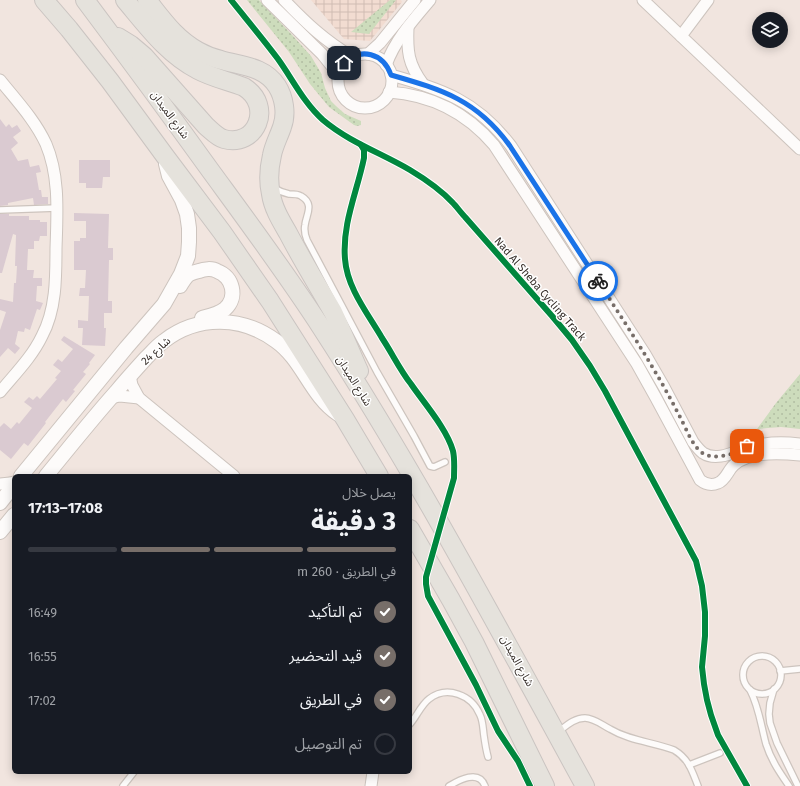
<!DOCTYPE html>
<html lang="ar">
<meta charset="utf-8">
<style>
:root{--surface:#171b24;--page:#20242c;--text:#f1f3f6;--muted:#9ea1a6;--line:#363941;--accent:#776e69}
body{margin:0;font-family:"Fira Sans","Noto Sans Arabic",sans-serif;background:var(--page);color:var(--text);direction:rtl;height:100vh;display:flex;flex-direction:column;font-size:15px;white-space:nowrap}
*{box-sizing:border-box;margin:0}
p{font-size:13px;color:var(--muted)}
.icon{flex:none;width:22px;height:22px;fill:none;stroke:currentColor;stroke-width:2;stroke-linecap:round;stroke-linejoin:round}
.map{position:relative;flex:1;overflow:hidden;direction:ltr}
.side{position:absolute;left:12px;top:474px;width:400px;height:300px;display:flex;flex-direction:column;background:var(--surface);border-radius:6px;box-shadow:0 2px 10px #0003;direction:rtl}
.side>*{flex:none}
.buttons{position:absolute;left:752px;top:12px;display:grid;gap:8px}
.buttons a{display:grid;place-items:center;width:36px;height:36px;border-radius:50%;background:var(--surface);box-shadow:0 2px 10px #0003;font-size:20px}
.pin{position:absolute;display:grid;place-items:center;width:34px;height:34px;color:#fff;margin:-17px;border-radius:8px;box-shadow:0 2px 6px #0006}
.courier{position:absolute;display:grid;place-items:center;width:40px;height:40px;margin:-20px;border:3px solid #1a73e8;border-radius:50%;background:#fff;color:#222;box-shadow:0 1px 5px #0007}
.summary em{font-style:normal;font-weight:700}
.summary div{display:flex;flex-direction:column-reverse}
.summary{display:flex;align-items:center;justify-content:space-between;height:68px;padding:0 16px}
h1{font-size:26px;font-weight:700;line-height:30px}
.bar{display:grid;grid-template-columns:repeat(4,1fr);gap:6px 4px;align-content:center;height:48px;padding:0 16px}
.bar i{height:5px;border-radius:3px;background:var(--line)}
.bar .selected{background:var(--accent)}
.bar p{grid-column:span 4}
ol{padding:0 16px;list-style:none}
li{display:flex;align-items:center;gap:12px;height:44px}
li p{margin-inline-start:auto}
li .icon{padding:4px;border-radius:50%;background:var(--accent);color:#fff;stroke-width:4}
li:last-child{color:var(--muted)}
li i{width:22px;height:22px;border:2px solid var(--line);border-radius:50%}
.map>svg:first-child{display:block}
</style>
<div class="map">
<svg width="800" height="786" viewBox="0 0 800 786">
<defs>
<pattern id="industrial-grid" width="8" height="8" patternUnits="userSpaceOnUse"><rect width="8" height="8" fill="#f2dcd1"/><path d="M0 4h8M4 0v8" fill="none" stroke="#d0bdb3"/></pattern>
<pattern id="grass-dots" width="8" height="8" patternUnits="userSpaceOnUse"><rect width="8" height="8" fill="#cddcbc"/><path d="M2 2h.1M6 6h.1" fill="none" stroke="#b1bda2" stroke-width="1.8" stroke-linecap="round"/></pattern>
</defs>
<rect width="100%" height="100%" fill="#f1e5df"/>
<!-- industrial -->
<polygon fill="url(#industrial-grid)" points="311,0 401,0 402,2 370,41 344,39"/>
<!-- grass -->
<g fill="url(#grass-dots)">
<polygon points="247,0 259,0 294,37 311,56 321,73 325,88 331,101 336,106 345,114 361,121 361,125 357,126 354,125 329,107 310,84 289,52"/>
<polygon points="390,0 396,0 369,34 351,32"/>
<polygon points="800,374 800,429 781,427 757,429 776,403"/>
</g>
<!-- building -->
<g fill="#dacad1">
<polygon points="0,119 6,127 9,124 12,128 17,125 21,131 13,137 18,143 11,149 18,161 28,159 30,167 39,165 41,172 36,173 39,190 41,190 42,197 48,197 48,204 34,205 33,198 8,203 8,205 0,206"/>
<polygon points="79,160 110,160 110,177 103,177 102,188 86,188 86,183 79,183"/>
<polygon points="74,213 109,214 108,248 113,248 113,260 109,260 108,301 112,301 112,313 104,313 104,328 106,328 105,346 82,345 83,328 78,328 78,320 88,321 89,296 79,296 80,288 85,288 86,270 74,270 74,241 80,241 80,238 86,238 86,221 74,221"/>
<polygon points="0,214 9,214 9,216 29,216 29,220 40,220 40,222 47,222 47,236 40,236 39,241 34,241 34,249 28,249 27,270 34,270 33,278 42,278 42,286 37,286 36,301 43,303 40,310 37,309 30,330 25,328 24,332 18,331 15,344 20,348 15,354 8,348 0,357 0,330 6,312 0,310 0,299 13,302 14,283 16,283 17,266 15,266 16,235 13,234 2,273 0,273"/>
<polygon points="64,336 95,355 89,363 90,364 83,372 86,374 73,390 75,391 66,402 63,399 45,422 46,423 28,446 24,443 11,459 0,450 0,427 4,423 11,429 17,422 19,424 32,408 24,402 29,397 33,400 37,396 40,399 57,379 55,378 61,371 53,365 58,359 62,362 73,349 61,340"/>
</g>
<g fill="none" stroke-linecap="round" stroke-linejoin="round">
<!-- service casing -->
<g stroke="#cdc4be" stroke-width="8">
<g id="service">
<path d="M 274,188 C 279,191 284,193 289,194 C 293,194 298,194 301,196 C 315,204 306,215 305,225 C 304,230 305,235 307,240 L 377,372 L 414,436 L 430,466 L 434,467 L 445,462"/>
<polyline points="0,210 57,208"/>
<circle cx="762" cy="675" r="19"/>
<polyline points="780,671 800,669"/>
<polyline points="774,689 770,703 769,714 770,723 777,743 798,786"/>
<path d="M 750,690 C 759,707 761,726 766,744 C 771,760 780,773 789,786"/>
<path d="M 410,724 C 417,716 421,705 429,699 C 447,685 472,695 480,715 C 483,721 483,729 484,736 C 485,743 486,750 488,757"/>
<path d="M 558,732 C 566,726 574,718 585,718 C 594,718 602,725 610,729 C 630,741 653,742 674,750 C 689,759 692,771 698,786"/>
<polyline points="689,765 720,753"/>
<polyline points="123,786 134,772"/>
<path d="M 449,786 C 459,780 479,769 485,786"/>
</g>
</g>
<!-- minor casing -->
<g stroke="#cdc4be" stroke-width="13">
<g id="minor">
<polyline points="267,0 322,54 334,69 338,78"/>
<path d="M 284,0 C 306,23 324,40 352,57"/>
<polyline points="643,0 800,149"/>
<path d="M 408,27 C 407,51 408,64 423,84"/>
<polyline points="681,36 708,0"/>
<polyline points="368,54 380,43 415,0"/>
<circle cx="365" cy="81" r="27"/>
<path d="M 386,65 C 395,40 413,20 430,0"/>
<path d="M 391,75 C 443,90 476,100 511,146 L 645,354 L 664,387 L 693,442 C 696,446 699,450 703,453 C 718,463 739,449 754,446 C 769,442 785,442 800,444"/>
<path d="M 0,80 C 16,100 35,120 46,144 C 60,177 57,214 56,249 C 56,278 56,310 42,336 C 32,357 15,374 0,392"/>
<path d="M 389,92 C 432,95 466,112 494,145 L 637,364 L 656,398 L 700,480 C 705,484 711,486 718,483 C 726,480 728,470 734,465 C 749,451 781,453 800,455"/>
<polyline points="130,376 132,385 139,398 234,476"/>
<polyline points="111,398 120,396 139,398"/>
<polyline points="0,484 10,483 14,482"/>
<polyline points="371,786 373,772"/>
</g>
</g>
<!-- tertiary casing -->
<g stroke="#cdc4be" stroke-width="16">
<g id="tertiary">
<path d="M 180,286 C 182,283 184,279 187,276 C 190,273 195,272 199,271 C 204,269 212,268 217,271 C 233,277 238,297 225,309 C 219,314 210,316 202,318"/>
<polyline points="21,476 126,348 164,304 181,274 188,256 189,242 189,228 187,214 182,200 169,176 166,164"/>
<path d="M 46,476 C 69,448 92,419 116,392 C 126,380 136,369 146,358 C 152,352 157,346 164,341 C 198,315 242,316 276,341 C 303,360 310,395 338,414"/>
<polyline points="0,503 14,485"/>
<polyline points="0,532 14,515"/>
</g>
</g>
<!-- primary casing -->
<g stroke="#cac4c1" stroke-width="20">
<g id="primary">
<polyline points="44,0 69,29 110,81 165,156 222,232 270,301 345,419 379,476"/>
<path d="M 85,0 C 127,56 169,113 210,170 C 248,222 286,273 321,327 C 417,475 500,631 585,786"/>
<path d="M 147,0 C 163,20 175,38 198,51 C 205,55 213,58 221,60 C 241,66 264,66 277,86 C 284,97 287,114 282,127 C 279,136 274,145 272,155 C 269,168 268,181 271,194 C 273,208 281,221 288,233 C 302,260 318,286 333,312 C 342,331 350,351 359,371"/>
<path d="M 118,37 L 131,45 L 144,56 L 206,126 C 212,131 217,137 224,139 C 256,148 274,106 244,87 C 229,81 213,78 198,70 C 167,54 147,26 125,0"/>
<polyline points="410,529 451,600 474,642 545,786"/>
</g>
</g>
<!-- service -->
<use href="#service" stroke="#fdfbfa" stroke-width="5.5"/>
<!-- minor -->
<use href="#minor" stroke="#fdfbfa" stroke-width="11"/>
<!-- tertiary -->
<use href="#tertiary" stroke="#fdfbfa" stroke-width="14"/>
<!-- primary -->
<use href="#primary" stroke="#e5e2dc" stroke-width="18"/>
<!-- cycleway casing -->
<g stroke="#fff" stroke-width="8">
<g id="cycleway">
<path d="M 231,0 C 247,20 263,39 278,59 C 293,80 304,103 323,120 C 349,142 381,153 410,170 C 425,179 441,190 453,203 C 457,207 461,213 465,217 L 552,316 L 572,340 L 590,366 L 605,391 L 696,561 L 702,586 L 705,612 L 705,636 L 702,667 L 704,684 L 707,700 L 711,715 L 718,735 L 747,786"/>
<path d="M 361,145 L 364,150 L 364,158 C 357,192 342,224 345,259 C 347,288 368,314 382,338 C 392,353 400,370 411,384 C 424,403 447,429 453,451 C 455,460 454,469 454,478 L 426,577 L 426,584 L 428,596 L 476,685 L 498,731 L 518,761 L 530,786"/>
</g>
</g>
<!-- cycleway -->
<use href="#cycleway" stroke="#00873e" stroke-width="6"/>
</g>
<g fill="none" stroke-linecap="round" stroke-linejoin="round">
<!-- done -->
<path stroke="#776e69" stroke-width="4" stroke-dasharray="0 7.2" d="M 598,281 C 627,326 657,371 681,419 C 687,430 693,448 704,454 C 716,460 738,454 747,446"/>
<!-- route -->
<path stroke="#1a73e8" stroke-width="5" d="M 344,63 C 361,47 383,53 391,75 C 443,90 477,100 510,146 L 598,281"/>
</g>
<g text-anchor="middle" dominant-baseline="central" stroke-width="3" stroke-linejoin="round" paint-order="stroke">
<!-- street labels -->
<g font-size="11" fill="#362e29" stroke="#fff">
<text transform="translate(170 115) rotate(54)">شارع الميدان</text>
<text transform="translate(540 289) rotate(49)">Nad Al Sheba Cycling Track</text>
<text transform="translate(156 351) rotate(-43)">شارع 24</text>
<text transform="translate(354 381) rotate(58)">شارع الميدان</text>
<text transform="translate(517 661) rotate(61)">شارع الميدان</text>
</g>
</g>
</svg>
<div class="buttons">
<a><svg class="icon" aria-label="layers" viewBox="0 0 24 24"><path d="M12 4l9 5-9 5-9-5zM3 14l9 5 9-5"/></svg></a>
</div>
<div class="pin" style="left:747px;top:446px;background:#ea580c"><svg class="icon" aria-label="bag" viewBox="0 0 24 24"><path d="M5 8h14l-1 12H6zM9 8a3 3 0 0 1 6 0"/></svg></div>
<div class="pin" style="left:344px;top:63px;background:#1f2937"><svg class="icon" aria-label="home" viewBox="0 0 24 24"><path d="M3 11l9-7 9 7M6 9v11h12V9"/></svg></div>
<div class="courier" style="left:598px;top:281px"><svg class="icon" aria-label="bike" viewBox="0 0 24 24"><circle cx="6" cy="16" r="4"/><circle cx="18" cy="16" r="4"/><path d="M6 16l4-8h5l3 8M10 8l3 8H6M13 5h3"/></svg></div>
<section class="side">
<div class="summary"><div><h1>3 دقيقة</h1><p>يصل خلال</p></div><em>17:08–17:13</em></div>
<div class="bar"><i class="selected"></i><i class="selected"></i><i class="selected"></i><i></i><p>في الطريق · 260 m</p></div>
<ol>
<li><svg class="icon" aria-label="check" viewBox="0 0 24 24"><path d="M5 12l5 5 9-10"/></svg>تم التأكيد<p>16:49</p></li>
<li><svg class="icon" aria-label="check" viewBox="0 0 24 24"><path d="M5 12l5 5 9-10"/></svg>قيد التحضير<p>16:55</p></li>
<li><svg class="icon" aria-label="check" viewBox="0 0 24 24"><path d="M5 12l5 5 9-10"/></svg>في الطريق<p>17:02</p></li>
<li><i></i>تم التوصيل</li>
</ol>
</section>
</div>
